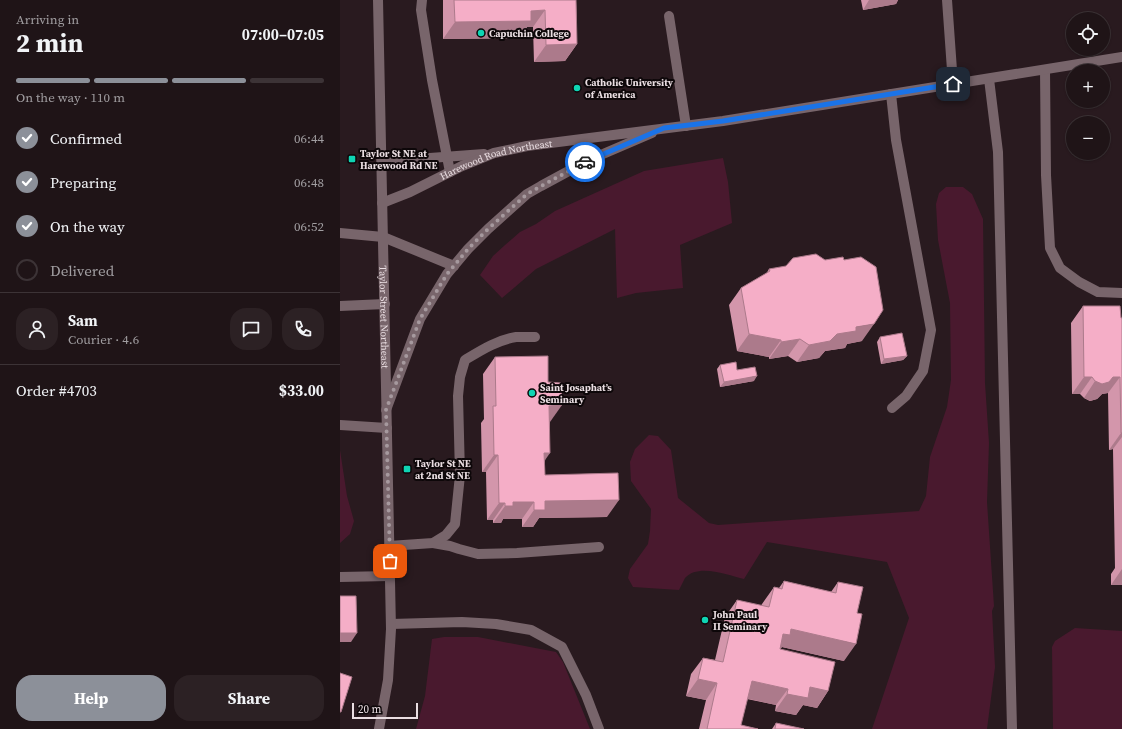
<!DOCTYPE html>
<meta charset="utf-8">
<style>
:root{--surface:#1f1417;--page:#2c2124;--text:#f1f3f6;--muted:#a19ea1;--line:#3c3336;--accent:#8c9099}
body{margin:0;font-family:"Source Serif 4",serif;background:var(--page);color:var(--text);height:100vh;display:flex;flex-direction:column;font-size:15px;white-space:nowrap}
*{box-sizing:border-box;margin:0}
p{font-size:13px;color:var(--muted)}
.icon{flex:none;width:22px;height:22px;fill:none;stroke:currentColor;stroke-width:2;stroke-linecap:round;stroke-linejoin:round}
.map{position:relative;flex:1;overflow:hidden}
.sheet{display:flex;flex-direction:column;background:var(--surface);width:340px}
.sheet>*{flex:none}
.tools{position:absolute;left:726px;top:12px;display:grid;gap:8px}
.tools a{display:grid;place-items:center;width:44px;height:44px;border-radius:50%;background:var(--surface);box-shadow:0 1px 3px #0004,0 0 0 1px var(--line);font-size:20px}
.scale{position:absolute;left:12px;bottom:10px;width:66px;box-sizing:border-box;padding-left:4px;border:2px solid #eadee2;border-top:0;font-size:11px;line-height:14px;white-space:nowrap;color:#eadee2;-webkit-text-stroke:3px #0d0709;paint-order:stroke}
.pin{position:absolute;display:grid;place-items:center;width:34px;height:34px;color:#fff;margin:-17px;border-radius:8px;box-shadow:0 2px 6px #0006}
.courier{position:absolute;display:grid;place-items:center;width:40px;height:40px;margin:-20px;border:3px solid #1a73e8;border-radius:50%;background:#fff;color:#222;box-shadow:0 1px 5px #0007}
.headline em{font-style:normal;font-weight:700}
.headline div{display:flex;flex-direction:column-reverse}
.headline{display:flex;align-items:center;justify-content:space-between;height:68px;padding:0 16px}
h1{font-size:26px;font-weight:700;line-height:30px}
.bar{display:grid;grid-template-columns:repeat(4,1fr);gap:6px 4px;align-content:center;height:48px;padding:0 16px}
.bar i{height:5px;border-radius:3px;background:var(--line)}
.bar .active{background:var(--accent)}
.bar p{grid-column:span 4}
.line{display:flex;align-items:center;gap:10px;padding:0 16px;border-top:1px solid var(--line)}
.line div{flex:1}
.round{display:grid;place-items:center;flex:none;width:42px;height:42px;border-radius:16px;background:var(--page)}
ol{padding:0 16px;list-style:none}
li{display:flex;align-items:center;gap:12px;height:44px}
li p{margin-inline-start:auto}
li .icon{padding:4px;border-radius:50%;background:var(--accent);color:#fff;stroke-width:4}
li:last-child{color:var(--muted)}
li i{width:22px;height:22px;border:2px solid var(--line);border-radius:50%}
.button{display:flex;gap:8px;margin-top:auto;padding:8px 16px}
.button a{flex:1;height:46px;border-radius:16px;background:var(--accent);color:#fff;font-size:16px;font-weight:700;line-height:46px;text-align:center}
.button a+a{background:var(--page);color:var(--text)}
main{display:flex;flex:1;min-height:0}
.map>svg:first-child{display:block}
</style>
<main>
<section class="sheet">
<div class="headline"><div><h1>2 min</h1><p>Arriving in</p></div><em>07:00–07:05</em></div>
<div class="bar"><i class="active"></i><i class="active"></i><i class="active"></i><i></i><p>On the way · 110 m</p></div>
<ol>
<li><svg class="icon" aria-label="check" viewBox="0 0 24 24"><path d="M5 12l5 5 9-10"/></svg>Confirmed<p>06:44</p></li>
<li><svg class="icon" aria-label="check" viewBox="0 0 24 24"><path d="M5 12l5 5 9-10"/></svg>Preparing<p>06:48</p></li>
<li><svg class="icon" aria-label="check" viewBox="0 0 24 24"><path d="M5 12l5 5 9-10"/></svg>On the way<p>06:52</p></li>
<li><i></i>Delivered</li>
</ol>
<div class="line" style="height:72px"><a class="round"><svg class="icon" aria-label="person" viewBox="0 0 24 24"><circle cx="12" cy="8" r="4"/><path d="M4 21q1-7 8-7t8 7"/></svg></a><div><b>Sam</b><p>Courier · 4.6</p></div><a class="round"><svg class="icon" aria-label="chat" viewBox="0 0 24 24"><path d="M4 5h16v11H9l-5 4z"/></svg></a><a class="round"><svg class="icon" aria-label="phone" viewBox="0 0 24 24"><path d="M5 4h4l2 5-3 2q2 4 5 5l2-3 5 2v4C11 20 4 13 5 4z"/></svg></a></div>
<div class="line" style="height:52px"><div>Order #4703</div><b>$33.00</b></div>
<div class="button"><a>Help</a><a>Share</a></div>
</section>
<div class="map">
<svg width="782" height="729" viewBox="0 0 782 729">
<rect width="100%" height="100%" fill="#291a1f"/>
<!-- green -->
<g fill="#49192e">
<polygon points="383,158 388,182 392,223 340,245 343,288 296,293 277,298 275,229 196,269 162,298 140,275 153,256 165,245 180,232 196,224 215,211 304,171"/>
<path d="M 606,187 L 623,187 L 632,194 L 643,219 L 645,383 L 649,443 L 647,502 L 654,606 L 652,611 L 655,667 L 647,729 L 532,729 L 569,618 L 547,562 L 427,542 L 404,579 C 388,575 358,563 345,578 C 343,582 341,586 339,590 L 293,587 L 288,578 L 290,569 L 308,544 L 310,531 L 311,509 L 291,481 L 290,462 L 295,449 L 309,435 L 318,436 L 331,450 L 338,498 L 369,523 L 378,525 L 579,511 L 586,496 L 590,457 L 607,407 L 611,380 L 610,303 L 598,240 L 596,204 L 599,193 Z"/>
<polygon points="0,450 7,496 14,521 10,534 0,543"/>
<polygon points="735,628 782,631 782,729 713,729 712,647 715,641"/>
<polygon points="104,637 138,637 216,652 223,662 250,729 76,729 85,696 92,639"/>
</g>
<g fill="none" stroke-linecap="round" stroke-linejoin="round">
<!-- service -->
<g stroke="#78656b" stroke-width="10">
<polyline points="82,0 81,10 92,80 110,172"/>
<polyline points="329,16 346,126"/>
<polyline points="705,70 706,175 710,248 720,268 739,282 758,292 782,293"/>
<polyline points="649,79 658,152 672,729"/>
<polyline points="551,94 556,140 591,330 583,371 566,396 552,408"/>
<polyline points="0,306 45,304"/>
<polyline points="0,425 47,428"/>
<polyline points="93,543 110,546 119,549 138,554 177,553 259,547"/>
<path d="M 49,546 L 93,543 L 106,535 L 115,524 L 120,475 L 118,396 L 120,377 L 125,360 C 140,351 157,340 176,337 C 182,337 189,337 195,337"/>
<polyline points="51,624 122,622 156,624 191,630 222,647 246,695 259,729"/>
</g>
<!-- minor -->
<g stroke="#78656b" stroke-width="10">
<polyline points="607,0 613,84"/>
<polyline points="0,233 43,237"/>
<polyline points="0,577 50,576"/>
</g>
<!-- tertiary -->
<g stroke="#78656b" stroke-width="10">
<polyline points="41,157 63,160 144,154"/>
<path id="s1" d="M 42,203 L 70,192 L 122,166 L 154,153 L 187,146 L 383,121 L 782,57"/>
<polyline points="43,237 114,266"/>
<polyline points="46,410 80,319 107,274 128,249 148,229 187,194 201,186 249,160 312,133"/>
</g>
<!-- secondary -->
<path stroke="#78656b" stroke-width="10" id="s2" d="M 38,0 L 51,629 L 48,680 L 39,729"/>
</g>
<!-- wall -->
<g fill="#d396ab">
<polygon points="103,0 236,0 237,44 225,61 194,62 193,27 187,27 180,38 103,39"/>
<polygon points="521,0 558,0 556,4 523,10"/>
<polygon points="429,269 522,341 507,344 505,348 485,351 479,358 457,362 448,356 429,359 429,357 397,351 389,305 401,288 426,274"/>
<polygon points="743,306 782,318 782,585 771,585 771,574 775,568 773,449 769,450 768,393 762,394 757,399 750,401 744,398 740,394 732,394 731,323"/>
<polygon points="540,337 567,356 563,360 541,364 537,342"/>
<polygon points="155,357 208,382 210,422 205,461 205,475 267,517 199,518 193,527 182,527 182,519 163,519 161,523 153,523 153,520 147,520 146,472 142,472 141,423 144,419 143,374"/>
<polygon points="380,365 397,370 414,381 380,387 377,369"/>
<polygon points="444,581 491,592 498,582 504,661 442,647 440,649 488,691 477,708 463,705 456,715 435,711 436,705 407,699 401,725 418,729 359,729 366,700 346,696 351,674 363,658 375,660 385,617 397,600 421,606 422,604 434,587 439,588"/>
<polygon points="436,723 464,729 432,729"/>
</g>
<!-- shaded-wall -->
<g fill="#ac7a8b">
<polygon points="529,0 558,0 556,4 523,10"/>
<polygon points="205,10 193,27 187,27 180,38 103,39 115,22 191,11"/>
<polygon points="237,44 225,61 194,62 206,45"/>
<polygon points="534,324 522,341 507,344 505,348 485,351 479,358 457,362 469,345 516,327"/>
<polygon points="409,334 441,340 429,357 397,351"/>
<polygon points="460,339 448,356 429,359 441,342"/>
<polygon points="567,356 563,360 541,364 544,359"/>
<polygon points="417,376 414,381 380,387 384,382"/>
<polygon points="744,377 752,377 740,394 732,394"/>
<polygon points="773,377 780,377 768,393 762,394 757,399 750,401 744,398 755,381"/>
<polygon points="222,405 210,422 197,423 209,406"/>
<polygon points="781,433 782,433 782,437 773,449 769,450"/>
<polygon points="204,453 210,453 198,470"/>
<polygon points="154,455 158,455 146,472 142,472"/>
<polygon points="279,500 267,517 199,518 193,527 182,527 194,510 205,501"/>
<polygon points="173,502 194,502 182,519 163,519 161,523 153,523 165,506"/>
<polygon points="159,503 165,503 153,520 147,520"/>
<polygon points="782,569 782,585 771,585"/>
<polygon points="451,629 516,644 504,661 442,647 438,652 443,634"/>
<polygon points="0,633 17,633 11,642 0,642"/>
<polygon points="358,679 377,683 366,700 346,696"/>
<polygon points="412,681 448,689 436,705 400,697"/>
<polygon points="470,687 488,691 477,708 463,705 456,715 435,711 447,694"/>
</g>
<!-- building -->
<g fill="#f5aec7" stroke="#ac7a8b">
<polygon points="114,0 236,0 237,44 206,45 205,10 191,11 191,21 115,22"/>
<polygon points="476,254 485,260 503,257 504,260 521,257 536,267 543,310 534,324 516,327 516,331 497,334 490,341 469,345 460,339 441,342 441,340 409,334 401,288 430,271 429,269 446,266 453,258"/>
<polygon points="743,306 780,306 781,318 782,318 782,433 781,433 780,377 773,377 769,382 762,384 755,381 752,377 744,377"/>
<polygon points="562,333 567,356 544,359 540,337"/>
<polygon points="208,356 208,382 221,383 222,405 209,406 210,453 204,453 205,475 278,473 279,500 205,501 205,510 194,510 194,502 173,502 173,506 165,506 165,503 159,503 158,455 154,455 153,406 156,406 155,357"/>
<polygon points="396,362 397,370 415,367 417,376 384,382 380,365"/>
<polygon points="444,581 496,593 498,582 523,587 517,613 522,614 516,644 451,629 450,635 443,634 440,649 495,662 488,691 470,687 468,698 447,694 448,689 412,681 401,725 418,729 367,729 377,683 358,679 363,658 383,662 397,600 429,607 434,587 442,589"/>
<polygon points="0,596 16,596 17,633 0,633"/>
<polygon points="0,673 12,677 1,712 0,712"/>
<polygon points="436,723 464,729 435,729"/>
</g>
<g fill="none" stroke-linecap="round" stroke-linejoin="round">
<!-- done -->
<polyline stroke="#a6999e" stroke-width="4" stroke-dasharray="0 7.2" points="50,561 46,410 80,319 107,274 128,249 148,229 187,194 245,162"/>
<!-- route -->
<polyline stroke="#1a73e8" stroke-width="5" points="245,162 324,128 383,121 613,84"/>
</g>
<!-- markers -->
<g fill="#0fd5b4" stroke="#0d0709" stroke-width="1.5">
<circle cx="141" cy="33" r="4"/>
<circle cx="237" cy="88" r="4"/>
<rect x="8" y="155" width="8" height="8" rx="2"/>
<circle cx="192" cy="393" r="4"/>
<rect x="63" y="465" width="8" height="8" rx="2"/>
<circle cx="365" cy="620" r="4"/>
</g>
<g text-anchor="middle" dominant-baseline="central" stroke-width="4" stroke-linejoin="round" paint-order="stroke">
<!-- poi labels -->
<g font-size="10" font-weight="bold" fill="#eadee2" stroke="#0d0709" text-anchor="start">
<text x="149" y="33">Capuchin College</text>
<text x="245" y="82">Catholic University<tspan x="245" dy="12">of America</tspan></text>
<text x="20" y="153">Taylor St NE at<tspan x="20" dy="12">Harewood Rd NE</tspan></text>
<text x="200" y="387">Saint Josaphat’s<tspan x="200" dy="12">Seminary</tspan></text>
<text x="75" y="463">Taylor St NE<tspan x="75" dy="12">at 2nd St NE</tspan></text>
<text x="373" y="614">John Paul<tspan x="373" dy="12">II Seminary</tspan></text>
</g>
<!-- street labels -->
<g font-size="10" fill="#eadee2" stroke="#0d0709">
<text stroke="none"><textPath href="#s1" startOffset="123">Harewood Road Northeast</textPath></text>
<text stroke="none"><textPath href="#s2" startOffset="317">Taylor Street Northeast</textPath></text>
</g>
</g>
</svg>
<div class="tools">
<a><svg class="icon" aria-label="locate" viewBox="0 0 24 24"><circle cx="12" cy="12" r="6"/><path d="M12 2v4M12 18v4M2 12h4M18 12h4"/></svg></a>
<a>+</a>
<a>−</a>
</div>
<div class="scale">20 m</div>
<div class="pin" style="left:50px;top:561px;background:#ea580c"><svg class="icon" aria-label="bag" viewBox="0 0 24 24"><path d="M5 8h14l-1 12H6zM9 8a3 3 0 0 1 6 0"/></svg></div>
<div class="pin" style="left:613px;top:84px;background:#1f2937"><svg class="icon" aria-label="home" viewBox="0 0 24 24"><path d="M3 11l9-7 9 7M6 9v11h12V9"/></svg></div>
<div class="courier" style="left:245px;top:162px"><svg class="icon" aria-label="car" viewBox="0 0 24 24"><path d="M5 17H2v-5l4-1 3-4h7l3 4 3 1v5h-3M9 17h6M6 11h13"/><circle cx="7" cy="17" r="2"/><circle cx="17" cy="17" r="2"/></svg></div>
</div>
</main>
